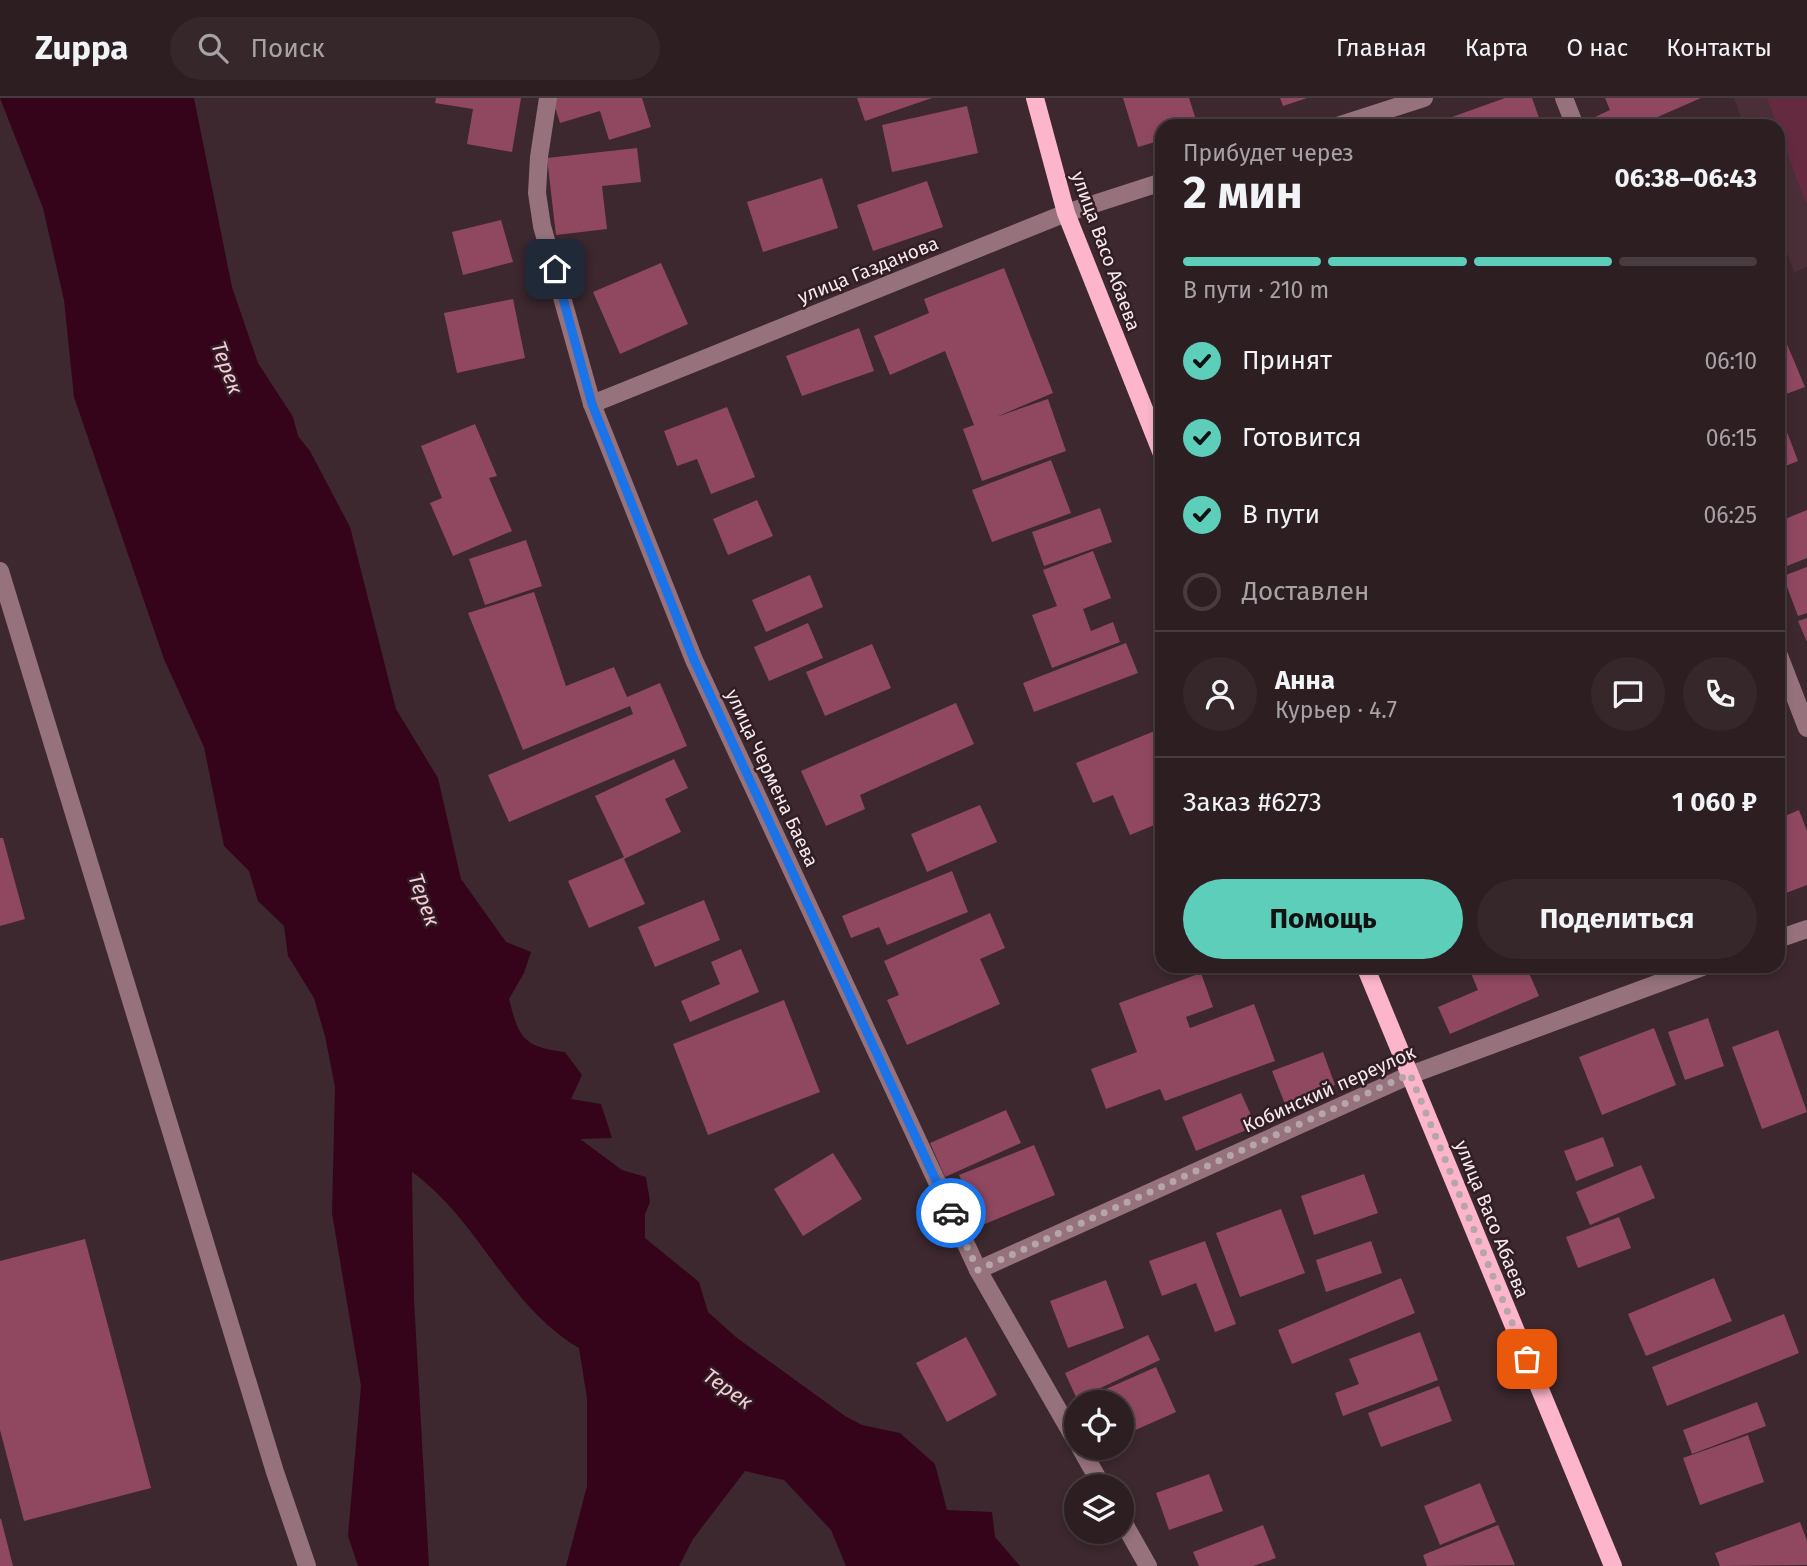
<!DOCTYPE html>
<html lang="ru">
<meta charset="utf-8">
<style>
:root{--surface:#2d1e22;--page:#35272a;--text:#f1f3f6;--muted:#a7a2a5;--line:#483c40;--accent:#5dceb9}
body{margin:0;font-family:"Fira Sans",sans-serif;background:var(--page);color:var(--text);height:100vh;display:flex;flex-direction:column;font-size:26px;white-space:nowrap}
*{box-sizing:border-box;margin:0}
p{font-size:23px;color:var(--muted)}
.icon{flex:none;width:38px;height:38px;fill:none;stroke:currentColor;stroke-width:2;stroke-linecap:round;stroke-linejoin:round}
.map{position:relative;flex:1;overflow:hidden}
.drawer{position:absolute;left:1155px;top:21px;width:630px;height:854px;display:flex;flex-direction:column;background:var(--surface);border-radius:21px;box-shadow:0 4px 10px #0003,0 0 0 2px var(--line)}
.drawer>*{flex:none}
.buttons{position:absolute;left:1064px;top:1292px;display:grid;gap:14px}
.buttons a{display:grid;place-items:center;width:70px;height:70px;border-radius:50%;background:var(--surface);box-shadow:0 4px 10px #0003,0 0 0 2px var(--line);font-size:35px}
.pin{position:absolute;display:grid;place-items:center;width:60px;height:60px;color:#fff;margin:-30px;border-radius:14px;box-shadow:0 4px 10px #0006}
.courier{position:absolute;display:grid;place-items:center;width:70px;height:70px;margin:-35px;border:5px solid #1a73e8;border-radius:50%;background:#fff;color:#222;box-shadow:0 2px 9px #0007}
.head em{font-style:normal;font-weight:700}
.head div{display:flex;flex-direction:column-reverse}
.head{display:flex;align-items:center;justify-content:space-between;height:119px;padding:0 28px}
h1{font-size:46px;font-weight:700;line-height:52px}
.bar{display:grid;grid-template-columns:repeat(4,1fr);gap:10px 7px;align-content:center;height:84px;padding:0 28px}
.bar i{height:9px;border-radius:5px;background:var(--line)}
.bar .active{background:var(--accent)}
.bar p{grid-column:span 4}
.line{display:flex;align-items:center;gap:18px;padding:0 28px;border-top:2px solid var(--line)}
.line div{flex:1}
.round{display:grid;place-items:center;flex:none;width:74px;height:74px;border-radius:37px;background:var(--page)}
ol{padding:0 28px;list-style:none}
li{display:flex;align-items:center;gap:21px;height:77px}
li p{margin-inline-start:auto}
li .icon{padding:7px;border-radius:50%;background:var(--accent);color:#111;stroke-width:4}
li:last-child{color:var(--muted)}
li i{width:38px;height:38px;border:4px solid var(--line);border-radius:50%}
.action{display:flex;gap:14px;margin-top:auto;padding:14px 28px}
.action a{flex:1;height:80px;border-radius:42px;background:var(--accent);color:#111;font-size:28px;font-weight:700;line-height:80px;text-align:center}
.action a+a{background:var(--page);color:var(--text)}
header{display:flex;align-items:center;gap:42px;box-sizing:border-box;height:98px;padding:0 35px;background:var(--surface);border-bottom:2px solid var(--line)}
header strong{font-size:33px}
nav{display:flex;gap:38px;margin-inline-start:auto;font-size:24px}
.search{width:490px;height:63px;background:var(--page);display:flex;align-items:center;gap:18px;box-sizing:border-box;padding:0 24px;border-radius:38px;color:var(--muted);font-size:26px}
.map>svg:first-child{display:block}
</style>
<header>
<strong>Zuppa</strong>
<div class="search"><svg class="icon" aria-label="search" viewBox="0 0 24 24"><circle cx="10" cy="10" r="6"/><path d="M15 15l6 6"/></svg>Поиск</div>
<nav><a>Главная</a><a>Карта</a><a>О нас</a><a>Контакты</a></nav>
</header>
<div class="map">
<svg width="1807" height="1468" viewBox="0 0 1807 1468">
<rect width="100%" height="100%" fill="#3c282e"/>
<!-- built -->
<polygon fill="#4a2f38" points="1734,0 1807,0 1807,169 1794,175 1778,129 1778,28 1744,28"/>
<!-- green -->
<polygon fill="#652a40" points="1767,0 1807,0 1807,105 1805,103"/>
<!-- water -->
<path fill="#36041a" d="M 0,0 L 194,0 L 232,189 L 258,265 L 293,319 L 298,338 L 310,353 L 350,429 L 396,611 L 438,680 L 461,781 L 506,844 L 531,854 L 524,875 L 509,901 C 519,940 523,949 565,954 L 582,977 L 571,1001 L 601,1006 L 612,1040 L 580,1041 L 622,1072 L 646,1079 L 650,1104 L 645,1116 L 645,1140 L 699,1184 L 708,1214 L 737,1240 L 845,1318 L 862,1327 L 900,1335 L 935,1366 L 947,1412 L 992,1414 L 995,1439 L 1020,1468 L 846,1468 L 831,1432 L 784,1382 L 745,1373 L 693,1441 L 679,1468 L 566,1468 L 587,1388 L 587,1300 L 579,1250 C 507,1208 479,1122 412,1074 L 414,1201 L 429,1468 L 358,1468 L 348,1438 L 361,1288 L 332,1115 L 335,989 L 325,938 L 314,900 L 288,858 L 284,828 L 258,803 L 249,773 L 224,748 L 204,649 L 164,561 L 74,299 L 64,202 L 43,110 Z"/>
<!-- building -->
<g fill="#904861">
<polygon points="436,0 521,0 512,54 467,46 473,11 435,5"/>
<polygon points="552,0 642,0 651,29 609,42 600,13 560,25"/>
<polygon points="857,0 932,0 865,23"/>
<polygon points="1123,0 1189,0 1198,28 1162,28 1162,42 1138,49"/>
<polygon points="1280,0 1307,0 1283,8"/>
<polygon points="1505,0 1532,0 1542,28 1427,28"/>
<polygon points="1605,0 1701,0 1637,28 1599,28 1595,19 1610,12"/>
<polygon points="967,8 978,55 892,74 882,27"/>
<polygon points="637,50 641,84 602,88 607,131 556,137 547,60"/>
<polygon points="822,80 838,130 763,154 747,104"/>
<polygon points="927,83 943,129 873,153 857,107"/>
<polygon points="501,122 513,164 463,177 452,134"/>
<polygon points="661,165 688,226 620,256 593,194"/>
<polygon points="1004,170 1053,295 996,319 1048,301 1066,353 982,383 963,331 974,327 945,253 890,277 874,238 929,215 924,201"/>
<polygon points="513,201 525,260 457,275 444,215"/>
<polygon points="1778,225 1805,289 1778,299"/>
<polygon points="859,230 874,273 802,298 786,258"/>
<polygon points="727,309 755,379 711,396 697,361 677,368 664,333"/>
<polygon points="1782,321 1798,363 1778,371 1778,323"/>
<polygon points="475,326 497,378 489,380 512,433 453,458 430,405 442,400 421,348"/>
<polygon points="1051,362 1071,415 992,444 972,392"/>
<polygon points="757,402 773,438 728,457 713,421"/>
<polygon points="1100,410 1112,444 1044,468 1032,434"/>
<polygon points="1807,412 1807,460 1782,470 1778,460 1778,424"/>
<polygon points="526,442 542,488 485,507 469,461"/>
<polygon points="1093,453 1111,500 1083,511 1091,533 1113,524 1120,544 1052,570 1032,517 1057,508 1043,472"/>
<polygon points="1807,469 1807,515 1798,518 1783,478"/>
<polygon points="810,477 823,509 766,534 752,502"/>
<polygon points="534,494 566,588 614,569 627,599 660,585 687,648 509,724 488,677 633,616 630,608 523,652 468,515"/>
<polygon points="1807,520 1807,544 1798,523"/>
<polygon points="808,525 823,560 769,583 754,549"/>
<polygon points="1126,545 1138,575 1034,614 1023,585"/>
<polygon points="872,546 891,590 825,618 806,574"/>
<polygon points="956,605 974,646 860,697 865,711 826,728 801,673"/>
<polygon points="1162,630 1162,724 1130,737 1113,697 1093,705 1076,665"/>
<polygon points="674,661 688,690 665,701 681,734 624,761 645,806 589,830 568,783 624,759 595,698"/>
<polygon points="980,707 997,744 927,774 911,736"/>
<polygon points="1799,712 1807,733 1807,787 1778,798 1778,721"/>
<polygon points="0,740 3,740 25,821 0,828"/>
<polygon points="1162,740 1162,766 1153,744"/>
<polygon points="952,773 968,814 887,847 879,829 851,840 842,818"/>
<polygon points="704,802 720,842 655,869 638,829"/>
<polygon points="990,815 1005,850 980,861 1000,906 907,947 887,902 899,897 884,863"/>
<polygon points="741,851 759,894 690,924 681,903 720,886 711,864"/>
<polygon points="1468,868 1526,868 1539,898 1450,936 1438,909 1478,892"/>
<polygon points="1201,875 1213,909 1186,919 1190,930 1254,906 1275,963 1165,1003 1160,991 1106,1011 1091,971 1137,954 1119,905"/>
<polygon points="784,902 820,994 708,1037 673,946"/>
<polygon points="1708,920 1724,968 1685,982 1668,934"/>
<polygon points="1654,930 1676,987 1602,1017 1579,959"/>
<polygon points="1778,932 1807,1014 1762,1031 1732,949"/>
<polygon points="1323,954 1335,987 1285,1006 1272,973"/>
<polygon points="1241,995 1256,1028 1196,1053 1182,1019"/>
<polygon points="1006,1012 1021,1045 945,1079 930,1045"/>
<polygon points="1603,1039 1614,1068 1576,1083 1564,1053"/>
<polygon points="1034,1047 1055,1097 980,1128 959,1077"/>
<polygon points="833,1055 862,1101 803,1138 774,1091"/>
<polygon points="1641,1067 1655,1100 1590,1127 1576,1094"/>
<polygon points="1364,1076 1378,1115 1314,1137 1301,1098"/>
<polygon points="1281,1111 1305,1175 1240,1199 1216,1135"/>
<polygon points="1619,1119 1631,1150 1578,1170 1566,1139"/>
<polygon points="85,1141 151,1390 24,1423 0,1332 0,1163"/>
<polygon points="1205,1143 1236,1226 1215,1234 1196,1185 1162,1198 1149,1163"/>
<polygon points="1371,1143 1382,1175 1326,1194 1316,1162"/>
<polygon points="1401,1180 1415,1215 1292,1266 1278,1232"/>
<polygon points="1714,1180 1732,1223 1646,1258 1628,1216"/>
<polygon points="1106,1182 1124,1230 1068,1250 1050,1203"/>
<polygon points="1784,1216 1799,1255 1667,1308 1652,1269"/>
<polygon points="1420,1234 1438,1282 1343,1318 1335,1295 1359,1286 1349,1261"/>
<polygon points="1148,1237 1160,1262 1077,1301 1065,1275"/>
<polygon points="966,1239 997,1297 947,1324 916,1265"/>
<polygon points="1156,1269 1176,1314 1122,1338 1122,1304 1101,1304 1097,1295"/>
<polygon points="1439,1288 1452,1323 1381,1349 1368,1315"/>
<polygon points="1757,1304 1766,1328 1692,1356 1683,1332"/>
<polygon points="1748,1337 1764,1384 1700,1407 1683,1360"/>
<polygon points="1209,1376 1223,1413 1169,1432 1156,1395"/>
<polygon points="1480,1385 1496,1424 1440,1447 1424,1408"/>
<polygon points="0,1421 1,1421 13,1468 0,1468"/>
<polygon points="1800,1424 1807,1443 1807,1467 1720,1468 1715,1455"/>
<polygon points="1263,1427 1276,1460 1253,1468 1199,1468 1193,1454"/>
<polygon points="1498,1427 1515,1467 1427,1468 1423,1457"/>
</g>
<g fill="none" stroke-linecap="round" stroke-linejoin="round">
<!-- minor -->
<g stroke="#95727c" stroke-width="18">
<polyline points="548,0 539,59 537,95 542,128 592,306 694,562 978,1172 1076,1343"/>
<polyline points="1564,0 1575,28"/>
<polyline points="1337,28 1424,0"/>
<polyline points="592,306 1066,115 1162,84"/>
<polyline points="0,473 275,1374 307,1468"/>
<polyline points="1778,555 1807,630"/>
<polyline points="1778,841 1807,831"/>
<polyline points="978,1172 1410,977 1705,868"/>
<polyline points="1080,1349 1102,1388"/>
<polyline points="1122,1422 1148,1468"/>
</g>
<!-- major -->
<g stroke="#fcb5cb" stroke-width="18">
<polyline points="1035,0 1066,115 1162,356"/>
<polyline points="1365,868 1613,1468"/>
</g>
</g>
<g fill="none" stroke-linecap="round" stroke-linejoin="round">
<!-- done -->
<polyline stroke="#b6a5aa" stroke-width="7" stroke-dasharray="0 12.6" points="951,1115 978,1172 1410,976 1527,1261"/>
<!-- route -->
<polyline stroke="#1a73e8" stroke-width="9" points="555,171 592,306 694,562 951,1115"/>
</g>
<g text-anchor="middle" dominant-baseline="central" stroke-width="5" stroke-linejoin="round" paint-order="stroke">
<!-- street labels -->
<g font-size="19" fill="#f7e9ed" stroke="#311e24">
<text transform="translate(1106 153) rotate(70)">улица Васо Абаева</text>
<text transform="translate(868 172) rotate(-22)">улица Газданова</text>
<text transform="translate(772 680) rotate(65)">улица Чермена Баева</text>
<text transform="translate(1329 991) rotate(-24)">Кобинский переулок</text>
<text transform="translate(1492 1121) rotate(68)">улица Васо Абаева</text>
</g>
<!-- water labels -->
<g font-size="21" font-style="italic" fill="#f8cbd8" stroke="#311e24">
<text transform="translate(227 270) rotate(70)">Терек</text>
<text transform="translate(424 802) rotate(70)">Терек</text>
<text transform="translate(728 1291) rotate(35)">Терек</text>
</g>
</g>
</svg>
<div class="buttons">
<a><svg class="icon" aria-label="locate" viewBox="0 0 24 24"><circle cx="12" cy="12" r="6"/><path d="M12 2v4M12 18v4M2 12h4M18 12h4"/></svg></a>
<a><svg class="icon" aria-label="layers" viewBox="0 0 24 24"><path d="M12 4l9 5-9 5-9-5zM3 14l9 5 9-5"/></svg></a>
</div>
<div class="pin" style="left:1527px;top:1261px;background:#ea580c"><svg class="icon" aria-label="bag" viewBox="0 0 24 24"><path d="M5 8h14l-1 12H6zM9 8a3 3 0 0 1 6 0"/></svg></div>
<div class="pin" style="left:555px;top:171px;background:#1f2937"><svg class="icon" aria-label="home" viewBox="0 0 24 24"><path d="M3 11l9-7 9 7M6 9v11h12V9"/></svg></div>
<div class="courier" style="left:951px;top:1115px"><svg class="icon" aria-label="car" viewBox="0 0 24 24"><path d="M5 17H2v-5l4-1 3-4h7l3 4 3 1v5h-3M9 17h6M6 11h13"/><circle cx="7" cy="17" r="2"/><circle cx="17" cy="17" r="2"/></svg></div>
<section class="drawer">
<div class="head"><div><h1>2 мин</h1><p>Прибудет через</p></div><em>06:38–06:43</em></div>
<div class="bar"><i class="active"></i><i class="active"></i><i class="active"></i><i></i><p>В пути · 210 m</p></div>
<ol>
<li><svg class="icon" aria-label="check" viewBox="0 0 24 24"><path d="M5 12l5 5 9-10"/></svg>Принят<p>06:10</p></li>
<li><svg class="icon" aria-label="check" viewBox="0 0 24 24"><path d="M5 12l5 5 9-10"/></svg>Готовится<p>06:15</p></li>
<li><svg class="icon" aria-label="check" viewBox="0 0 24 24"><path d="M5 12l5 5 9-10"/></svg>В пути<p>06:25</p></li>
<li><i></i>Доставлен</li>
</ol>
<div class="line" style="height:126px"><a class="round"><svg class="icon" aria-label="person" viewBox="0 0 24 24"><circle cx="12" cy="8" r="4"/><path d="M4 21q1-7 8-7t8 7"/></svg></a><div><b>Анна</b><p>Курьер · 4.7</p></div><a class="round"><svg class="icon" aria-label="chat" viewBox="0 0 24 24"><path d="M4 5h16v11H9l-5 4z"/></svg></a><a class="round"><svg class="icon" aria-label="phone" viewBox="0 0 24 24"><path d="M5 4h4l2 5-3 2q2 4 5 5l2-3 5 2v4C11 20 4 13 5 4z"/></svg></a></div>
<div class="line" style="height:91px"><div>Заказ #6273</div><b>1 060 ₽</b></div>
<div class="action"><a>Помощь</a><a>Поделиться</a></div>
</section>
</div>
